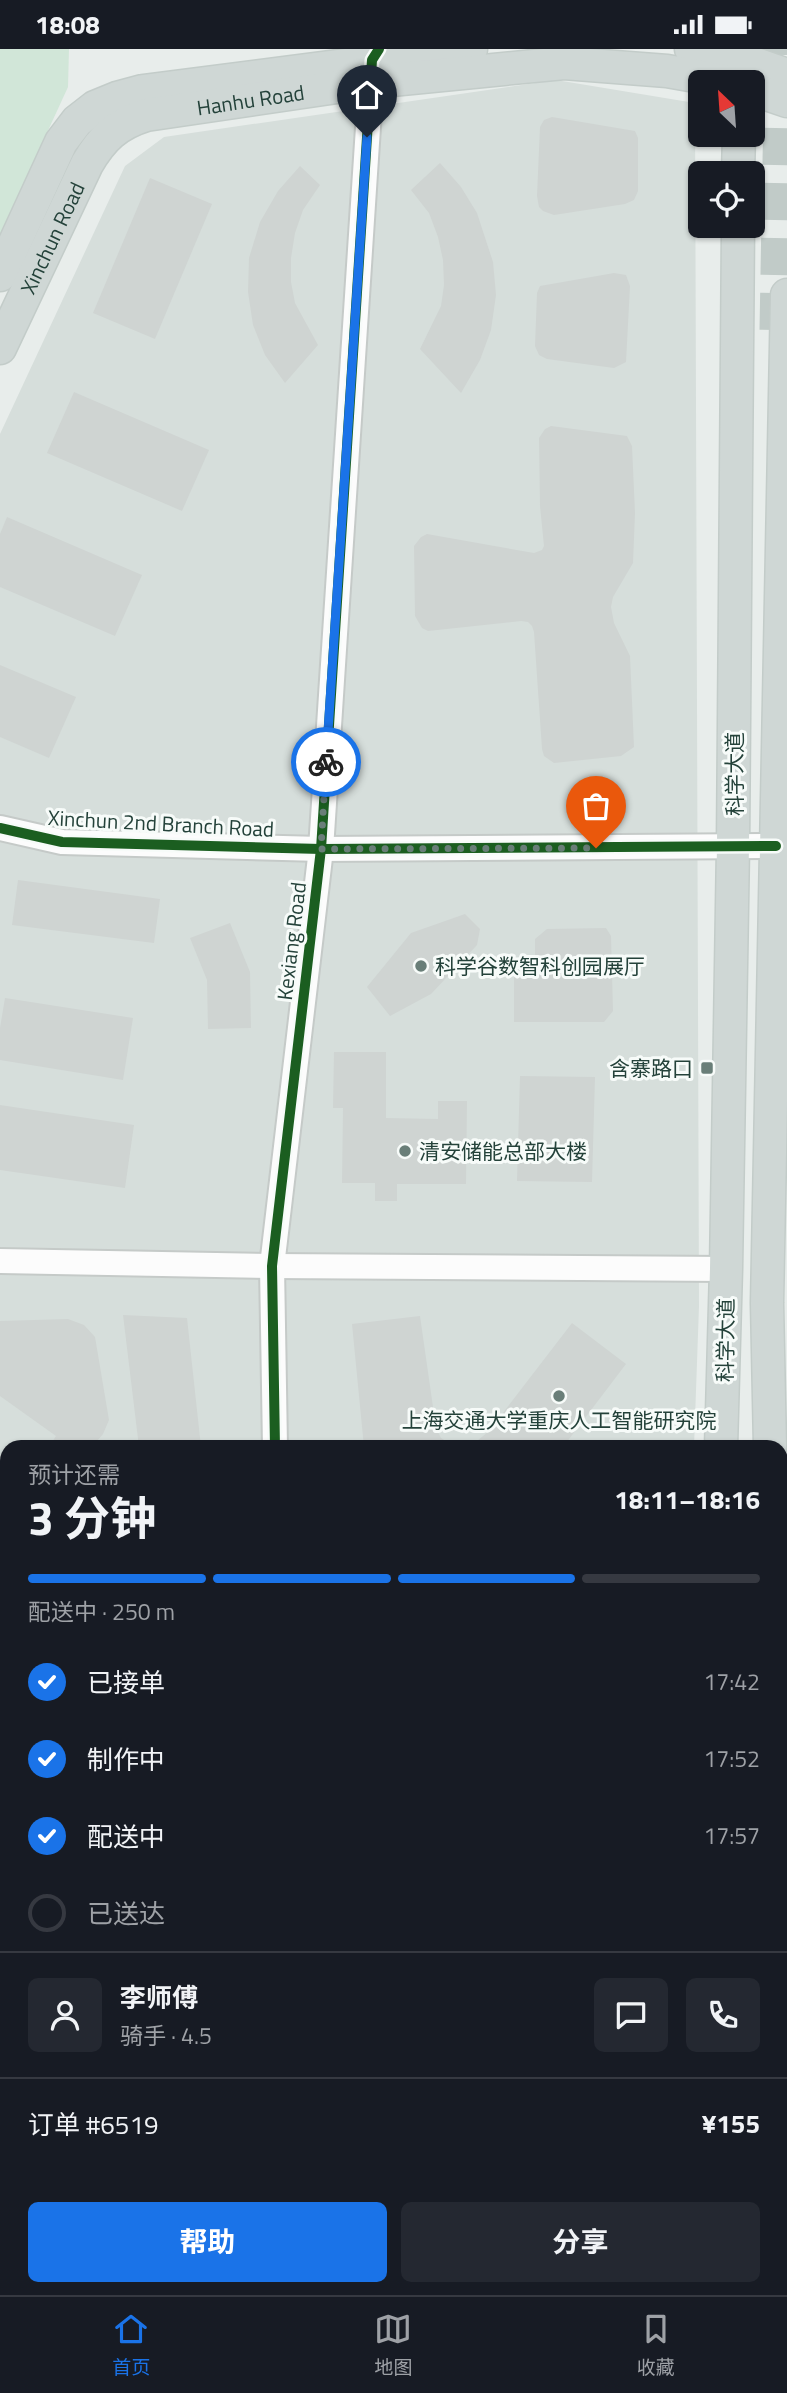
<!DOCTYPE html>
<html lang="zh">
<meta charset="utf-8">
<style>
:root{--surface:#171b24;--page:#242831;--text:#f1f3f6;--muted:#9ea1a6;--line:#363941;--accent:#1a73e8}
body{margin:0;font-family:"Titillium Web","Noto Sans SC",sans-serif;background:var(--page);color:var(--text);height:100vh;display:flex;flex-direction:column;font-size:26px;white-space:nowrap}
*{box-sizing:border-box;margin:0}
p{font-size:23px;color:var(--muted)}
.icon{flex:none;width:38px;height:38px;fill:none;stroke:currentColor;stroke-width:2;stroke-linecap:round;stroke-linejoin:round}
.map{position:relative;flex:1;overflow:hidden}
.sheet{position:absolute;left:0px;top:1391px;width:788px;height:856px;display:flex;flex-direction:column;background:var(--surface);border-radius:21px 21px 0 0;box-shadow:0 2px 5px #0004}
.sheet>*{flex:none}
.needle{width:46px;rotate:335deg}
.fabs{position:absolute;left:688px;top:21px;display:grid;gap:14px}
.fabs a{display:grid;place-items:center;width:77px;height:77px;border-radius:10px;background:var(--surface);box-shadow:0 2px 5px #0004;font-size:35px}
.pin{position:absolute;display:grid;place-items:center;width:60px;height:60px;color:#fff;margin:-72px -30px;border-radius:50% 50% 50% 0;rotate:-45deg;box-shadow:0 0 7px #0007}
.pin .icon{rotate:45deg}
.courier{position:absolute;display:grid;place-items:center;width:70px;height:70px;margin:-35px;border:5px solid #1a73e8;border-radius:50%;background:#fff;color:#222;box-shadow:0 2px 9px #0007}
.head em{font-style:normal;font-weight:700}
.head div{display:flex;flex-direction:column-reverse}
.head{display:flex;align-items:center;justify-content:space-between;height:119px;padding:0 28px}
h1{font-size:46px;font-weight:700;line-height:52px}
.bar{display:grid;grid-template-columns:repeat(4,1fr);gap:10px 7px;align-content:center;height:84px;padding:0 28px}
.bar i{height:9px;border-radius:5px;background:var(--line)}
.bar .current{background:var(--accent)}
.bar p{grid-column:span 4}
.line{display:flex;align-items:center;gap:18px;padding:0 28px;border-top:2px solid var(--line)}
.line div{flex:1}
.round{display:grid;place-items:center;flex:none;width:74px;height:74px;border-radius:10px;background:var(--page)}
ol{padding:0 28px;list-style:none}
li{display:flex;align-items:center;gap:21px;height:77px}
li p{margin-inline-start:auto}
li .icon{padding:7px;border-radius:50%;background:var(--accent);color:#fff;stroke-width:4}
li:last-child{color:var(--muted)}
li i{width:38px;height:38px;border:4px solid var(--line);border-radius:50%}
.button{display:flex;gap:14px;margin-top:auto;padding:14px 28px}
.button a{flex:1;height:80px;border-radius:10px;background:var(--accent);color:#fff;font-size:28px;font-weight:700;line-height:80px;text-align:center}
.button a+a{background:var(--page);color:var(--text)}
.status{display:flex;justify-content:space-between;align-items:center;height:49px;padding:0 35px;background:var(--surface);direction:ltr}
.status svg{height:19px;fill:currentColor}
.dock{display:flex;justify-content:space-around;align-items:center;height:98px;border-top:2px solid var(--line);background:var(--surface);font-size:19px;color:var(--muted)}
.dock a{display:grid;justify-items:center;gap:4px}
.dock .current{color:var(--accent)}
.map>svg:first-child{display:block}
</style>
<div class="status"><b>18:08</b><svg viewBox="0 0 49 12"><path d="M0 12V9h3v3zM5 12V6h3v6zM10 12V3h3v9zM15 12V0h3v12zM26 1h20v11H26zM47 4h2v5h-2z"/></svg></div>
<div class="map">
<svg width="787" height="2246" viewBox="0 0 787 2246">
<rect width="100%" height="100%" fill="#e8edeb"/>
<!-- built -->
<g fill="#d6dedb">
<polygon points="556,31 695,54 699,1257 694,1398 7,1398 7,2013 0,2017 0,385 125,117 164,88"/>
<polygon points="7,2065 7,2240 151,2240 143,2246 0,2246 0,2069"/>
</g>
<!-- green -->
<g fill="#d1e6d8">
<polygon points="0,0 69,0 68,38 0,186"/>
<polygon points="151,2240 609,2240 609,2246 143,2246"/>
</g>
<!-- building -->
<g fill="#cfd4d2">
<polygon points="552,68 635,82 638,89 638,142 634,151 625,155 554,166 543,162 539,158 537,147 540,78 544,71"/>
<polygon points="440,114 461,138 477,164 493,213 496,246 491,281 480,311 461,344 420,300 441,257 444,236 443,211 438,188 429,164 411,141"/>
<polygon points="300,117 320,136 303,161 295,184 291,209 291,233 295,254 318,296 285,334 265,306 253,276 248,243 249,209 260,173 278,142"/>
<polygon points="150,129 212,155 155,290 93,264"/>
<polygon points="614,224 626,226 630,237 626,313 614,319 547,310 539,306 535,297 537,244 540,237"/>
<polygon points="74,343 209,401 182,462 47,404"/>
<polygon points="551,377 627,387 632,397 635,464 633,514 613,548 611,558 614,574 630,607 634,698 621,707 554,714 544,707 542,700 534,583 532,577 528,573 521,572 428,582 422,579 415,567 414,497 421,488 427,485 534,504 542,501 544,497 540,457 539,389 545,380"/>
<polygon points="7,468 142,526 115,587 0,538 0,485"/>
<polygon points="0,616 76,648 49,709 0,688"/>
<polygon points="18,831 160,850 154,894 12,876"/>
<polygon points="465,865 480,880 477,896 431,945 390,967 367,938 411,884"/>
<polygon points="230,874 250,923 251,979 208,980 207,931 190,889"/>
<polygon points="606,879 611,887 613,962 604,973 514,973 514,926 535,926 535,890 547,880"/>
<polygon points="5,949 133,969 123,1031 0,1011 0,979"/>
<polygon points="334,1003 386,1003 386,1069 438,1070 438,1052 467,1052 466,1135 397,1135 397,1152 375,1152 375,1134 342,1134 343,1059 333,1059"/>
<polygon points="520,1027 595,1028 592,1133 517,1132"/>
<polygon points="0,1056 134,1076 125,1139 0,1121"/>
<polygon points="123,1266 187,1269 201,1398 139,1398"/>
<polygon points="420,1267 436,1379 441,1389 455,1398 364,1398 352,1275"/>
<polygon points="68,1270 84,1276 95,1288 109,1371 103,1385 97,1392 72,1398 49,1398 56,1387 0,1347 0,1272"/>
<polygon points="572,1274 626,1315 563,1398 462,1398 477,1392 489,1382"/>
<polygon points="0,1431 7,1433 7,1499 0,1497"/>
<polygon points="7,1650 7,1715 0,1716 0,1652"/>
<polygon points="7,1767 7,1944 0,1944 0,1769"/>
<polygon points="7,2110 7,2154 0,2145 0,2115"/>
<polygon points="73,2240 112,2240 104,2246 78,2246"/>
</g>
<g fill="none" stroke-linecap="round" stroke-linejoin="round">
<!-- highway-tunnel -->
<polyline stroke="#c1cbc8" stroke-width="37" stroke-dasharray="37 18" stroke-linecap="butt" points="778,281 783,0"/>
<!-- minor casing -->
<g stroke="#c5cac8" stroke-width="28">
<g id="minor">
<polyline points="0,779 62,793 321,800 776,797"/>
<polyline points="0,1212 272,1217 726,1220"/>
<polyline points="275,1398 272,1217 321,800 372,17"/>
<polyline points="780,1737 787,1737"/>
<polyline points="0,2042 7,2038"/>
</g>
</g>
<!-- major casing -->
<g stroke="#c3ccc9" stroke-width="35">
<g id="major">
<polyline points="691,0 739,9 787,26"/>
<polyline points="752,40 787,52"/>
<polyline points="738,124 739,86"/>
<polyline points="0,226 61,93 77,72 95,58 117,49 143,42 471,0"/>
<path id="s1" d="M 0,299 L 87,115 C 102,89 117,75 146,66 L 371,33 L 564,14 L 667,22 L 729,33"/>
<polyline points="721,1398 726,1220 733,797 738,177"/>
<polyline points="770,1398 767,1254 787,246"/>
<polyline points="780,1535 787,1573"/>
<polyline points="639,2240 639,2246"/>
</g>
</g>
<!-- highway casing -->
<g stroke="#c3ccc9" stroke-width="40">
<g id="highway">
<polyline points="697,2246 697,2240"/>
<polyline points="747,2246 747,2240"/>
</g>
</g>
<!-- minor -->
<use href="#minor" stroke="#fcfcfc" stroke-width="24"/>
<!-- major -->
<use href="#major" stroke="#cfd7d5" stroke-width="32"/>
<!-- highway -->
<use href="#highway" stroke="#bcc4c2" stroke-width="37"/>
<!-- rail casing -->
<g stroke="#c9cdcc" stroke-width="8">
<g id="rail">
<polyline points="780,1967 787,1963"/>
<polyline points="780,1984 787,1979"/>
<polyline points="386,2246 395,2240"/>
<polyline points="410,2246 419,2240"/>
</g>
</g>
<!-- rail -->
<use href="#rail" stroke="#f7fbf9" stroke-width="5" stroke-dasharray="16" stroke-linecap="butt"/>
<!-- cycleway casing -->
<g stroke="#f7fbf9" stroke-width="15">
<g id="cycleway">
<polyline points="0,779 62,793 321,800 776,797"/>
<polyline points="275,1398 272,1217 321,800 372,11 379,0"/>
</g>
</g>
<!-- cycleway -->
<use href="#cycleway" stroke="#1b5e20" stroke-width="10"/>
</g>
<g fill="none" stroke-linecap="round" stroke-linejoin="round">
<!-- done -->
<polyline stroke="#697e78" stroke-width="7" stroke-dasharray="0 12.6" points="326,713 321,800 596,799"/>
<!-- route -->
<polyline stroke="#1a73e8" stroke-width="9" points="326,713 367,88"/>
</g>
<!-- markers -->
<g fill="#697e78" stroke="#f7fbf9" stroke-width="2.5">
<circle cx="421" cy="917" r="7"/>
<rect x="700" y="1012" width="14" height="14" rx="3.5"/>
<circle cx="405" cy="1102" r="7"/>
<circle cx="559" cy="1347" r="7"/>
</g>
<g text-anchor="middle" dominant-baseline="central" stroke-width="6" stroke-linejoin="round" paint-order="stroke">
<!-- street labels -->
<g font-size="21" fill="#24423a" stroke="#f7fbf9">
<text stroke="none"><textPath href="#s1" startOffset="388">Hanhu Road</textPath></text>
<text stroke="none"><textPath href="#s1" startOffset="122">Xinchun Road</textPath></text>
<text transform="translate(734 725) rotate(-90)">科学大道</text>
<text transform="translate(161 774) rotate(3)">Xinchun 2nd Branch Road</text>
<text transform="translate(291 892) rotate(-83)">Kexiang Road</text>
<text transform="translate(725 1291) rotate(-89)">科学大道</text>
</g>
<!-- poi labels -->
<g font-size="21" fill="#24423a" stroke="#f7fbf9" text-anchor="start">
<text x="435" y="917">科学谷数智科创园展厅</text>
<text x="693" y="1019" text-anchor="end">含寨路口</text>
<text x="419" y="1102">清安储能总部大楼</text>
<text x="559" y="1371" text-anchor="middle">上海交通大学重庆人工智能研究院</text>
</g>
</g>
</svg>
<div class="fabs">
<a><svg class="needle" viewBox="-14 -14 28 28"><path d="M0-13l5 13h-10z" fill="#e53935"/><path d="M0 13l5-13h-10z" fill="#9ea1a6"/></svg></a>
<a><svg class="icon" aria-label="locate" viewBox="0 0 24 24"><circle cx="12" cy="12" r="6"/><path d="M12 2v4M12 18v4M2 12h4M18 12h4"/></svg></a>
</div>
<div class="pin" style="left:596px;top:799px;background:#ea580c"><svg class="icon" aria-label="bag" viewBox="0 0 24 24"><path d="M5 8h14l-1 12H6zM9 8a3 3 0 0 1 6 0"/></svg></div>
<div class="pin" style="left:367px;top:88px;background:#1f2937"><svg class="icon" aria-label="home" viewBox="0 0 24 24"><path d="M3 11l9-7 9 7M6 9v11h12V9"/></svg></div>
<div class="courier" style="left:326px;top:713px"><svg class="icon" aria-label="bike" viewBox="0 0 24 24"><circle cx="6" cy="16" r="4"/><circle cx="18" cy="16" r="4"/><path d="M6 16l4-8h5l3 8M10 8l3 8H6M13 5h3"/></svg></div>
<section class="sheet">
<div class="head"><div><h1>3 分钟</h1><p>预计还需</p></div><em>18:11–18:16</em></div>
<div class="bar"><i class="current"></i><i class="current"></i><i class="current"></i><i></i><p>配送中 · 250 m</p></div>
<ol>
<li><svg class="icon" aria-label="check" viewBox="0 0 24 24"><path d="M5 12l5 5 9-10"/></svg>已接单<p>17:42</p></li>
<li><svg class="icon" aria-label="check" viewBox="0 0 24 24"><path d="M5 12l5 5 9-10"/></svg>制作中<p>17:52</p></li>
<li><svg class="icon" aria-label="check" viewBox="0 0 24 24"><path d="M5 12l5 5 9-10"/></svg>配送中<p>17:57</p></li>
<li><i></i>已送达</li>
</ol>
<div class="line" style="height:126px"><a class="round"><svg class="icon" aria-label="person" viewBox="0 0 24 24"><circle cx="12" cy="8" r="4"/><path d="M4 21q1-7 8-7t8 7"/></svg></a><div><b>李师傅</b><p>骑手 · 4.5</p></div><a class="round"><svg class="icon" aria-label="chat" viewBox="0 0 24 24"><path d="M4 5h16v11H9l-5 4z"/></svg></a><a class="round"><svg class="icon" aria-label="phone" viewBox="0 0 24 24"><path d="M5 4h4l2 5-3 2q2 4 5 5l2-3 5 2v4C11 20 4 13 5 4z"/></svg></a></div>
<div class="line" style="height:91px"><div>订单 #6519</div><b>¥155</b></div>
<div class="button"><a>帮助</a><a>分享</a></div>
</section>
</div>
<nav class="dock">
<a class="current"><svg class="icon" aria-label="home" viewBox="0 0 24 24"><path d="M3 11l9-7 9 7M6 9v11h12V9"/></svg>首页</a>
<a><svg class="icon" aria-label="map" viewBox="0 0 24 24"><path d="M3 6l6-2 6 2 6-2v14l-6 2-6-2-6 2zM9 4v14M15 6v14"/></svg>地图</a>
<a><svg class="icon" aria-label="saved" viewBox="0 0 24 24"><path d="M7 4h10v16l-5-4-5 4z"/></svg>收藏</a>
</nav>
